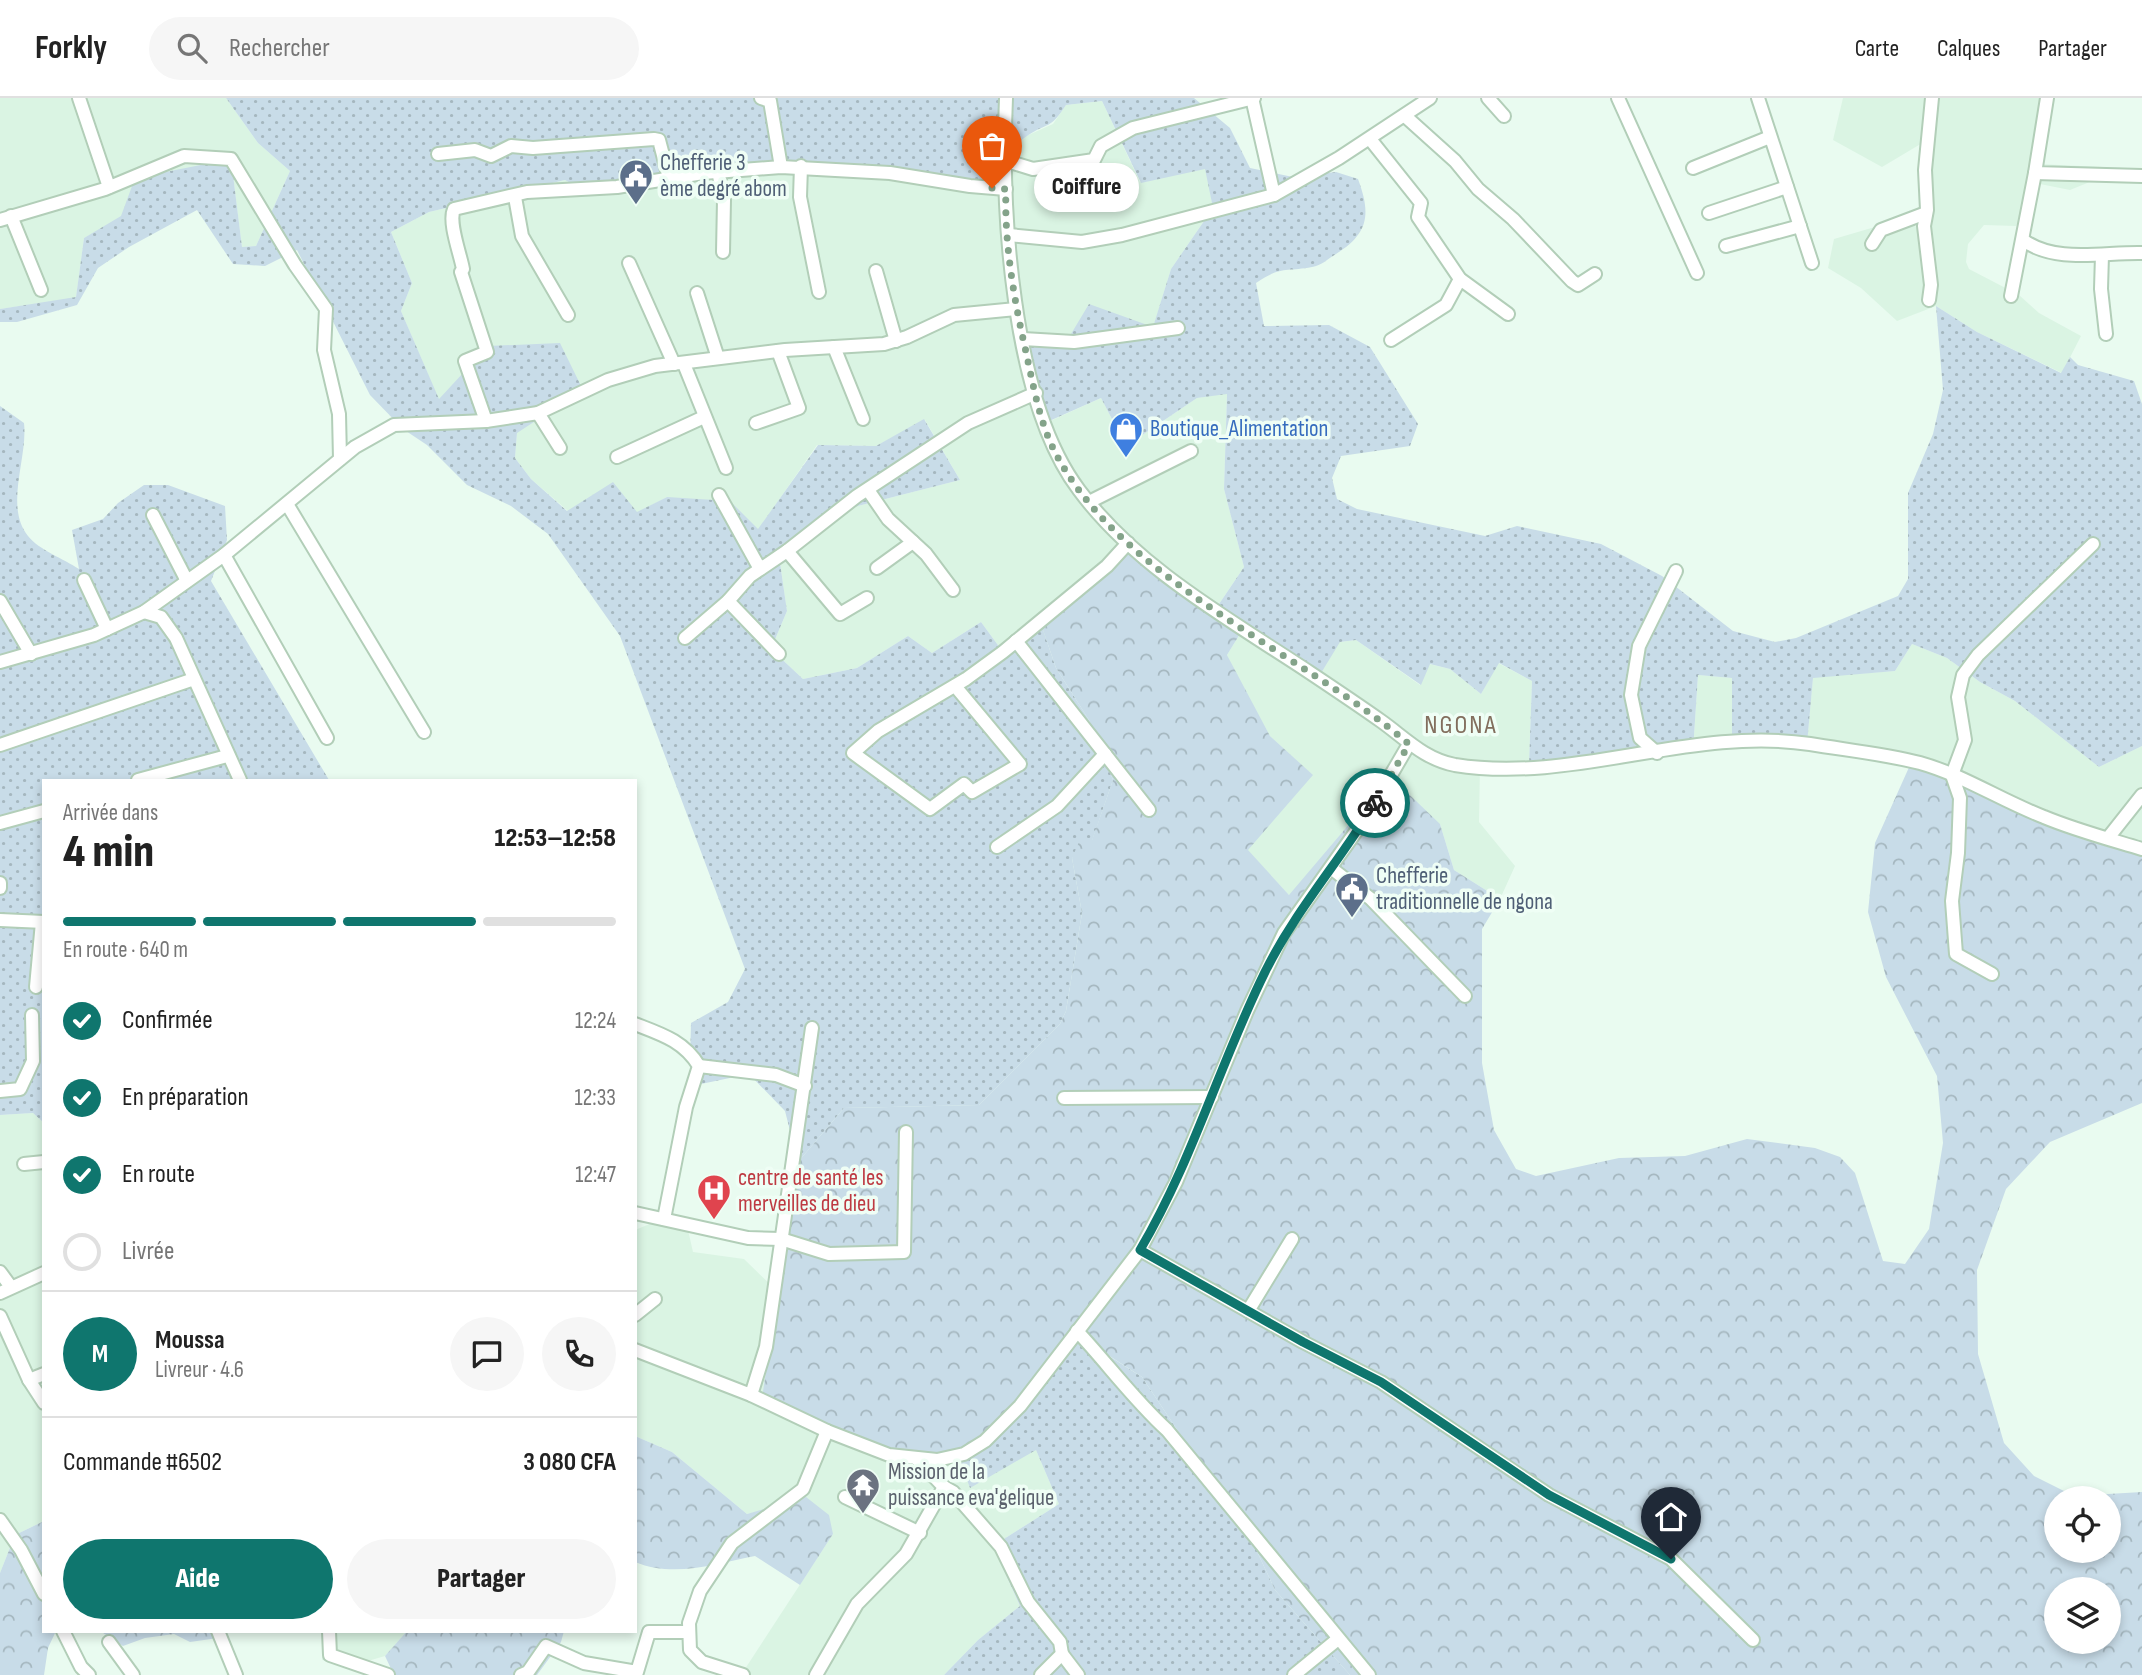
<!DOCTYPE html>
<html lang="fr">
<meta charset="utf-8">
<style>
:root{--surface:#fff;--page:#f6f6f6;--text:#222;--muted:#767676;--line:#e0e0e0;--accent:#0f766e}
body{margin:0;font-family:"Sofia Sans Condensed",sans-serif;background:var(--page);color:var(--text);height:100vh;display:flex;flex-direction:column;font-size:26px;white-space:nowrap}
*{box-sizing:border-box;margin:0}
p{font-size:23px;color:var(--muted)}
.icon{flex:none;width:38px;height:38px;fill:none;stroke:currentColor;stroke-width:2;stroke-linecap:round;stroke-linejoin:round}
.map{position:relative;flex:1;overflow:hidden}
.panel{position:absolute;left:42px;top:681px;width:595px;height:854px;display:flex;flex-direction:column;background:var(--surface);border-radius:0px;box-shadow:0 4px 10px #0003}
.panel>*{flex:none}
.tools{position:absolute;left:2044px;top:1388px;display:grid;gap:14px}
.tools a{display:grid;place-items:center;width:77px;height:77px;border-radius:50%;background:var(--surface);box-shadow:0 4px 10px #0003;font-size:35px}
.pin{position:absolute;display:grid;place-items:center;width:60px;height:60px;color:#fff;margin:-72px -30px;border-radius:50% 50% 50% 0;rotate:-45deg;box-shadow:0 0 7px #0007}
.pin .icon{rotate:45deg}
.courier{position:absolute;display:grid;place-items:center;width:70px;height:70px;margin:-35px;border:5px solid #0f766e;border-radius:50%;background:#fff;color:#222;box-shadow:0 2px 9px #0007}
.bubble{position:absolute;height:49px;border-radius:24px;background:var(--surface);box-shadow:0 4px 10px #0003;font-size:23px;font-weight:800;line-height:49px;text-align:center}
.headline em{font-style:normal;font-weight:800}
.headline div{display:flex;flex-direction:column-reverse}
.headline{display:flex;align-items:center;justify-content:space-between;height:119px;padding:0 21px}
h1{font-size:46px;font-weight:800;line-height:52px}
.bar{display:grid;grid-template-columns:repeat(4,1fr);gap:10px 7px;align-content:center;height:84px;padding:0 21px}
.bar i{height:9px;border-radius:5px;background:var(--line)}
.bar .on{background:var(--accent)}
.bar p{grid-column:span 4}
.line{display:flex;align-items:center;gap:18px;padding:0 21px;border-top:2px solid var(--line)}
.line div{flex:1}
.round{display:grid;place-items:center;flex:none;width:74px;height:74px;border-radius:37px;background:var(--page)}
ol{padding:0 21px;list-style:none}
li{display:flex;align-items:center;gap:21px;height:77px}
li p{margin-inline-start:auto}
li .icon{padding:7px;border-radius:50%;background:var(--accent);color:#fff;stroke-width:4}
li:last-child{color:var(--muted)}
li i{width:38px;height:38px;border:4px solid var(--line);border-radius:50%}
.primary-button{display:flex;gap:14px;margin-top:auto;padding:14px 21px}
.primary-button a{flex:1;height:80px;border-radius:42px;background:var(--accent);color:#fff;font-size:28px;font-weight:800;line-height:80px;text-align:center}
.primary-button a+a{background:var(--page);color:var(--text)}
header{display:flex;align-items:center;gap:42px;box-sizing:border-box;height:98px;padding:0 35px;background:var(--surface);border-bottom:2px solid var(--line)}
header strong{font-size:33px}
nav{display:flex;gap:38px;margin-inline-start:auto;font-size:24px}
.search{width:490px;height:63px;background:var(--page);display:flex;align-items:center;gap:18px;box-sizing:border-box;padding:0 24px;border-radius:38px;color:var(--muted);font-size:26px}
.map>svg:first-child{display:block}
</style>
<header>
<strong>Forkly</strong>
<div class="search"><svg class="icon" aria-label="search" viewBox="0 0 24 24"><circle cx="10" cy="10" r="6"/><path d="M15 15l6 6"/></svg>Rechercher</div>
<nav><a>Carte</a><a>Calques</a><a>Partager</a></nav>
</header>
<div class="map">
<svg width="2142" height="1577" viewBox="0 0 2142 1577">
<defs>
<pattern id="green-dots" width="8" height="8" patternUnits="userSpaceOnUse" patternTransform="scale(1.75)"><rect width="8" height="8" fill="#c8dce8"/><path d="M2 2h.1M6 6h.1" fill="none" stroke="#a5b7bf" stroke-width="1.8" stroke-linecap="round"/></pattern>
<pattern id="forest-crowns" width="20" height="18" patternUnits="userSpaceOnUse" patternTransform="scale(1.75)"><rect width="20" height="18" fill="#c8dce8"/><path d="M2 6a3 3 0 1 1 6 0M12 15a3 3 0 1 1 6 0" fill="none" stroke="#a5b7bf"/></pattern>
</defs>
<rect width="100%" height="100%" fill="#e9fbf0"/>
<!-- residential -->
<g fill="#daf4e3">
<polygon points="0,0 226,0 258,45 290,73 256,148 242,149 231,62 84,140 76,200 0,211"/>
<polygon points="1843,0 2047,0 2038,66 2124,70 2070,92 2040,86 2016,128 1984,127 1968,146 1966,164 1969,171 2019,197 2039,215 2081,238 2062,275 1977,234 1936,208 1897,223 1861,190 1828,170 1834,141 1885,126 1913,125 1926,142 1924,44 1882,69 1833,42"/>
<polygon points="1102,3 1140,84 1206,70 1213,110 1171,171 1153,230 1023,241 1048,324 1101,300 1126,348 1197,300 1227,295 1224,391 1244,469 1215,512 1003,554 981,524 932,555 908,538 857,570 803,581 771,551 787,513 780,465 817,433 850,410 960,382 925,322 876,348 817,347 758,432 667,399 637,415 568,413 531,381 515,360 517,335 488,248 439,302 401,213 412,185 391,134 429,114 565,82 583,92 705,74 1008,66 1024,39 1053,26 1066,7"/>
<polygon points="1243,531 1341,544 1356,542 1420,587 1429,566 1450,571 1481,596 1498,565 1532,583 1529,666 1480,668 1479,724 1515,768 1500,801 1454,772 1440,726 1289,797 1247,752 1312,677 1270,638 1244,592 1227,557"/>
<polygon points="1912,546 1947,560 1980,584 2015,603 2099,669 2142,648 2142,745 2036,713 1915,656 1807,646 1813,579 1895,573"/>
<polygon points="1698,577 1732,580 1732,650 1693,653"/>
<polygon points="33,1015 44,1025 44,1423 15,1437 0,1475 0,1017"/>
<polygon points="657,1123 688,1132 693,1154 744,1161 780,1196 763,1300 1036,1352 1059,1406 993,1448 1020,1508 978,1542 944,1577 741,1577 833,1436 773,1410 747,1416 672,1354 635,1338 635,1132"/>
<polygon points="327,1533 407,1533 385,1558 361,1565 322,1562"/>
</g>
<!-- green -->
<g fill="url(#green-dots)">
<path d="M 226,0 L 1194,0 L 1230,30 L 1250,70 L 1293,79 L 1336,74 L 1358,81 C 1371,116 1369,135 1336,156 C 1329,160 1321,168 1312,169 C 1285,174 1280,168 1256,185 L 1264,228 L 1329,227 L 1370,249 L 1418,326 L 1410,348 L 1341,358 L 1332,380 L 1337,401 L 1357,411 L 1485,438 L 1517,428 L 1601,446 L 1662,478 L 1733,533 L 1775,544 L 1796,540 L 1898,498 L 1908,481 L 1908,395 L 1933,336 L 1943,292 L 1936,208 L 1977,234 L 2061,275 L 2070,259 L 2078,267 L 2134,283 L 2142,306 L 2142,648 L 2099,669 L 2015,603 L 1980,584 L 1947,560 L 1912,546 L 1895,573 L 1813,580 L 1807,646 L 1732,650 L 1732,580 L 1698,577 L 1693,653 L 1529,666 L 1532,583 L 1499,565 L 1481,596 L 1450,571 L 1430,566 L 1421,587 L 1356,542 L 1340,544 L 1318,580 L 1215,512 L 1244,469 L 1224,391 L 1227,296 L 1197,300 L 1126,348 L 1101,300 L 1047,324 L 1023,241 L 1071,236 L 1089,206 L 1153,229 L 1171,171 L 1213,110 L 1205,71 L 1141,85 L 1102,3 L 1066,7 C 1049,33 1049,23 1027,38 C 1009,49 1007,76 1006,94 L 799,66 L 583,92 L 565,82 L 429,114 L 391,134 L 412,185 L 401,213 L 439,301 L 488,248 L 560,245 L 583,292 L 517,335 L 515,360 L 531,381 L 567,413 L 613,384 L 637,414 L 667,399 L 730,403 L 758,431 L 818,347 L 876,348 L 924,321 L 960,382 L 850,410 L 817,433 L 780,465 L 787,513 L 771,551 L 803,581 L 857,570 L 908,538 L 932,555 L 981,524 L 1003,554 L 1040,523 L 1056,570 L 1089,622 L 1113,682 L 1092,743 L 1072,760 L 1082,815 L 1066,913 L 1060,926 L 979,1007 L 844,1010 L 798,1064 L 785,1013 L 749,976 L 701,986 L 690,962 L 691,925 L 728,904 L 745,871 L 620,538 L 548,436 L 511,408 L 467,387 L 427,347 L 403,331 L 370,297 L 297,152 L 265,168 L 233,166 L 197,112 L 129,149 L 98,170 L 77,207 L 17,224 L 0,224 L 0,211 L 76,199 L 84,140 L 121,118 L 135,80 L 231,61 L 242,149 L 256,148 L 290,73 L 258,45 Z"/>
<path d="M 0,308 L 24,325 C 28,360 4,408 28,438 C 39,452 64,461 79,471 L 72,432 L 103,421 L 118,405 L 144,387 L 168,387 L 225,408 L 227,442 L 211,483 L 329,682 L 44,682 L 44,1025 L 33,1015 L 0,1017 Z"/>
<polygon points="1076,1237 1142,1279 1254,1447 1275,1492 1350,1577 944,1577 978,1542 1020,1508 993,1448 1059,1406 1036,1352 970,1390 958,1357"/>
</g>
<!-- forest -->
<g fill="url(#forest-crowns)" fill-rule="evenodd">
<path d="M 1128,445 L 1243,531 L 1227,557 L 1270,638 L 1313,677 L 1248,752 L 1289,797 L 1390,678 L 1440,726 L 1454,772 L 1500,801 L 1482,831 L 1482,965 L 1494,1032 L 1516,1071 L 1536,1078 L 1619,1060 L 1685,1058 L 1747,1041 L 1815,1050 L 1840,1059 L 1855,1075 L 1883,1163 L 1905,1166 L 1929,1131 L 1943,1045 L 1937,978 L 1886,879 L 1868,814 L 1875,745 L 1915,656 L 2036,713 L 2142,745 L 2142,1005 L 2050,1044 L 2006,1091 L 1977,1172 L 1978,1256 L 2004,1345 L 2034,1378 L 2074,1398 L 2142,1394 L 2142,1577 L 1350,1577 L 1275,1492 L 1254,1447 L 1142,1279 L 1077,1237 L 973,1351 L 905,1363 L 762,1300 L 798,1064 L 844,1010 L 979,1007 L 1060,926 L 1066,913 L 1082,815 L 1072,760 L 1079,744 L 1092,742 L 1113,682 L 1089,622 L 1056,570 L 1040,523 ZM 2056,1400 L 2109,1400 L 2109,1452 L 2056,1452 ZM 2056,1491 L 2109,1491 L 2109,1544 L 2056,1544 Z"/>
<path d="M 635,1338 L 672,1354 L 747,1416 L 806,1399 L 829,1417 L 833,1436 L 800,1487 L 755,1458 C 715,1466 674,1480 635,1464 Z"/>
<polygon points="44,1423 44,1533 56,1533 48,1550 44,1577 0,1577 0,1475 15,1437"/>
<polygon points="100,1533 216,1533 218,1540 190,1544 174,1536 145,1540 123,1548"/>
<polygon points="407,1533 564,1533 561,1544 537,1577 394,1577 385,1558"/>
</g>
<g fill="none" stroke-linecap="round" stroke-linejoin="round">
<!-- minor casing -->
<g stroke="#b2ceb8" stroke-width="16">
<g id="minor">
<polyline points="79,0 109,89"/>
<polyline points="761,0 770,3 781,69"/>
<path d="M 1006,0 C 1001,110 1011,302 1079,392 C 1137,470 1229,521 1309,574 C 1333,590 1357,606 1381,623 C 1405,640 1424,661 1455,667 C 1573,686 1692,628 1810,646 C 1846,652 1885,656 1920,665 C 1963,677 2002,703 2044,719 C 2075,732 2109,741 2142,751"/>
<polyline points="1252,0 1274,97"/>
<polyline points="1488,0 1504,18"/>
<polyline points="1618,0 1697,175"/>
<polyline points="1758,0 1812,165"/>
<polyline points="2047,0 2035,75 2142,78"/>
<polyline points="1405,18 1455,63 1478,91 1513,121 1572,183 1578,187 1595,176"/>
<polyline points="1370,41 1421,105 1418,119 1460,181 1508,216"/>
<polyline points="438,56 475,52 491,58 511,48 533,50 654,41 659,42 669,80"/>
<polyline points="1007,63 1033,71 1094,62 1101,48 1133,30 1254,0"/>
<polyline points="801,68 800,99 819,194"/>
<polyline points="1693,70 1770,39"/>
<polyline points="718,73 724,102 723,154"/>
<polyline points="515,99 522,138 568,217"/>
<polyline points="1709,115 1787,89"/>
<polyline points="11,118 41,192"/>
<polyline points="0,122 105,91 184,58 231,61 295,167 326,211 324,252 339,316 340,361"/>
<polyline points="1009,137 1082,144 1122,137 1274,97 1339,60 1430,0"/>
<path d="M 2023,142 C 2056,166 2103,154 2142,155"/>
<polyline points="1872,146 1881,132 1926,115"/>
<polyline points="1726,148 1800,128"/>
<polyline points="2102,157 2101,191 2106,236"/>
<polyline points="629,165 674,266"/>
<polyline points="876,173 896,243"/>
<polyline points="697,195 718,260"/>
<polyline points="2011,198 2035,75"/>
<polyline points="1929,202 1931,187 1924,128 1927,112 1925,72 1932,0"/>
<polyline points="1023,241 1074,244 1178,230"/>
<polyline points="1391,242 1446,207 1460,181"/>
<polyline points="834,249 863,321"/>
<polyline points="684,266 726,370"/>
<polyline points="538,315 560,350"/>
<path d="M 486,323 L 465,263 L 487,254 L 461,174 L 463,171 C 460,155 448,124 454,111 L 527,94 L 617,89 L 703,75 L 781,69 L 890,75 L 970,88 L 1006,91"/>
<polyline points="756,325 799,310 778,253"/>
<polyline points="617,359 704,319"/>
<polyline points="868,392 888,421 926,456 953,492"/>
<polyline points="719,397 760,471"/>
<polyline points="1089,404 1191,353"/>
<polyline points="287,406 424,634"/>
<polyline points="153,417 187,483"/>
<polyline points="787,453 840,516 867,500"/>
<polyline points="224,457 327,640"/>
<polyline points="877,470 913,444"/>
<polyline points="84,482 107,531"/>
<polyline points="0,503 31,556"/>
<polyline points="728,503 779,556"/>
<polyline points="144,514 161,519 176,540 240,682"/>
<polyline points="685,540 728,503 750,478 787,453 857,398 968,325 1036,295"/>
<polyline points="1016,543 1149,712"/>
<polyline points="0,564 94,537 144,514 224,457 355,349 394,327 486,323 538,315 608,282 655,268 785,252 884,246 907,239 954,217 1016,211"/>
<polyline points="955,588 1020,666 972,694 964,686 930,711 853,655 878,633 966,581 1003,554 1107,468 1128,445"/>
<polyline points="0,647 194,581"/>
<polyline points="1657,655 1640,640 1631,597 1639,548 1676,473"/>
<polyline points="138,682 227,658"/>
<polyline points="0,725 44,713"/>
<polyline points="2108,740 2142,697"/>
<polyline points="997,749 1057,708 1105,656"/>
<polyline points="1331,770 1371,801 1465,898"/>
<polyline points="0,785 0,790"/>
<polyline points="0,822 44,824"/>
<polyline points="1992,876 1956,856 1952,803 1958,755 1960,700 1952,677 1965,642 1958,599 1963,577 1978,557 2093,446"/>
<polyline points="36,889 42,824"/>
<path d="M 635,926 C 661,936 684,943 699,968 L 686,1009 L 664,1121"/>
<polyline points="699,968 776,977 805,988"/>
<polyline points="0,993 20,991 33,963 32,917"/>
<polyline points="1064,1000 1212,999"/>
<polyline points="24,1066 44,1064"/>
<polyline points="635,1115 748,1140 781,1141 829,1156 904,1154 906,1034"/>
<polyline points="1140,1152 1303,1244 1381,1284 1549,1397 1671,1461 1753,1542"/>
<polyline points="0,1174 11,1189"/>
<polyline points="0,1195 44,1175"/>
<polyline points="1248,1213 1292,1141"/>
<polyline points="635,1217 655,1201"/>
<polyline points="0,1218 29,1282 44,1305"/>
<path d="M 1077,1233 C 1107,1265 1134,1302 1167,1332 L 1369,1577"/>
<polyline points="635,1252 751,1297 827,1333 889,1357 937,1362 964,1356 985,1343 1020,1308 1140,1152 1176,1084 1247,913 1284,835 1367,718 1409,646"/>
<polyline points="29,1282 44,1276"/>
<polyline points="751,1297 766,1249 812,930"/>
<polyline points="944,1389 953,1394 1001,1449 1028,1504 1060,1544 1062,1556 1041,1577"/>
<polyline points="845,1399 920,1435"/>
<polyline points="0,1422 21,1452 44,1496"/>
<polyline points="63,1533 81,1569 89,1577"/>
<polyline points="218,1533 236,1577"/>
<polyline points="329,1533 330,1557 388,1577"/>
<polyline points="109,1544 133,1577"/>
<polyline points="1062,1556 1078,1577"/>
<polyline points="521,1577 528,1574 546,1548 584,1565 637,1574 649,1534 689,1534"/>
<polyline points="743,1577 702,1564 690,1552 689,1525 700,1493 732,1445 803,1391 827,1333"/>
<polyline points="816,1577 857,1506 906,1456 944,1389 917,1361"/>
<polyline points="1294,1577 1338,1541"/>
</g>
</g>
<!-- minor -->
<use href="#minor" stroke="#fff" stroke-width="12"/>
</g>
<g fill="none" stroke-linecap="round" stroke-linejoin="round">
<!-- done -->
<path stroke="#84a38a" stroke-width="7" stroke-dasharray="0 12.6" d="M 992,90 L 1006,91 C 1004,144 1014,202 1026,254 C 1033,286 1039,321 1053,350 C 1117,481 1302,554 1409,646 L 1375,705"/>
<!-- route -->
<path stroke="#0f766e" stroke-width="9" d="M 1375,705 C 1340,763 1295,813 1265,874 C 1220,965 1192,1064 1140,1152 L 1303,1244 L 1381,1284 L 1549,1397 L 1671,1461"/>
</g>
<!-- icons -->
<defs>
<g id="civic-pin" transform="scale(1.75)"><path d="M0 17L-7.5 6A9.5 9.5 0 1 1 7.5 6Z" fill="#5c6f8a" stroke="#effef5"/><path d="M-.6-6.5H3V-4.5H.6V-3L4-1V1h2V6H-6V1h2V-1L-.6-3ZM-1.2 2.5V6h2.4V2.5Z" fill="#fff"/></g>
<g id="shop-pin" transform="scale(1.75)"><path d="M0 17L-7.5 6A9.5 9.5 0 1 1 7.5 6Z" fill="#3f7fe0" stroke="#effef5"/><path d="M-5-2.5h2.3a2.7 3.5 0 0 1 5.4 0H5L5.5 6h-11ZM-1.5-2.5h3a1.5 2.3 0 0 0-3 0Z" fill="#fff"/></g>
<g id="hospital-pin" transform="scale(1.75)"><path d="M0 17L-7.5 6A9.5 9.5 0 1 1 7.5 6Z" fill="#e0444e" stroke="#effef5"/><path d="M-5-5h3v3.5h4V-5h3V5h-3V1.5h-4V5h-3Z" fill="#fff"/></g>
<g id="temple-pin" transform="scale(1.75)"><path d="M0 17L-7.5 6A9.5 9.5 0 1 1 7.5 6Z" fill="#6b7280" stroke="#effef5"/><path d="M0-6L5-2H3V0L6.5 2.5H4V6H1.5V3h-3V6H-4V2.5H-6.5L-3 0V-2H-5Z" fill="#fff"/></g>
</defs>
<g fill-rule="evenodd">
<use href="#civic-pin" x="636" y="78"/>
<use href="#shop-pin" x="1126" y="331"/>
<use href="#civic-pin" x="1352" y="791"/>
<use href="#hospital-pin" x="714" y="1093"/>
<use href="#temple-pin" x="863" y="1387"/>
</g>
<g text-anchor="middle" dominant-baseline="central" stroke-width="7" stroke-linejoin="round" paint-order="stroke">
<!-- service labels -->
<g font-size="23" fill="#4e5e75" stroke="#effef5" text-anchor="start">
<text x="660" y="65">Chefferie 3<tspan x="660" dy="26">ème degré abom</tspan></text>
<text x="1376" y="778">Chefferie<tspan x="1376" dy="26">traditionnelle de ngona</tspan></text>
</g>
<!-- shop labels -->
<g font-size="23" fill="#366cbe" stroke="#effef5" text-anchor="start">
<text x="1150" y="331">Boutique_Alimentation</text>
</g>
<!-- health labels -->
<g font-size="23" fill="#be3a42" stroke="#effef5" text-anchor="start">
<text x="738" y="1080">centre de santé les<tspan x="738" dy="26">merveilles de dieu</tspan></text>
</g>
<!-- worship labels -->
<g font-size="23" fill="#5b616d" stroke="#effef5" text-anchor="start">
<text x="888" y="1374">Mission de la<tspan x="888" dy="26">puissance eva'gelique</tspan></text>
</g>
<!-- quarter labels -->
<g font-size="26" letter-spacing="2" fill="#826e5d" stroke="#effef5">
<text x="1461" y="627">NGONA</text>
</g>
</g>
</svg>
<div class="tools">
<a><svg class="icon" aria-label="locate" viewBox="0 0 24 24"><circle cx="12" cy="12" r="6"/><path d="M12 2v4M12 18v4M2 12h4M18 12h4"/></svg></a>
<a><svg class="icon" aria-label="layers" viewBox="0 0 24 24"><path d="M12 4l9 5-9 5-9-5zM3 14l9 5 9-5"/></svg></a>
</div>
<div class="pin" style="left:992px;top:90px;background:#ea580c"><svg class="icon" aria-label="bag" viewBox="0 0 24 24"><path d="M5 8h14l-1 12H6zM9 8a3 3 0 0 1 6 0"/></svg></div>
<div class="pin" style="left:1671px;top:1461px;background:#1f2937"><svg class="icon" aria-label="home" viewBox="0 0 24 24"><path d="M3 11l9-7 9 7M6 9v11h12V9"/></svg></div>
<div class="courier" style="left:1375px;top:705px"><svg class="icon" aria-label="bike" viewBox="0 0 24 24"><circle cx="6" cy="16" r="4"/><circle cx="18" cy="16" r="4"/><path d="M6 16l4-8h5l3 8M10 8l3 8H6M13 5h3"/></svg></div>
<div class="bubble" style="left:1034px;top:65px;width:105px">Coiffure</div>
<section class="panel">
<div class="headline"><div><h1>4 min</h1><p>Arrivée dans</p></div><em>12:53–12:58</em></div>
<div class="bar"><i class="on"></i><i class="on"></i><i class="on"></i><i></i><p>En route · 640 m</p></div>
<ol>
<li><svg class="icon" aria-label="check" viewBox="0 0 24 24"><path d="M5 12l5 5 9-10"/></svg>Confirmée<p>12:24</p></li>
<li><svg class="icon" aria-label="check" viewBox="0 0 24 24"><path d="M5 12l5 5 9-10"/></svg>En préparation<p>12:33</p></li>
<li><svg class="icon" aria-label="check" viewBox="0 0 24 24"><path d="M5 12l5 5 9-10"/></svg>En route<p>12:47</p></li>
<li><i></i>Livrée</li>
</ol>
<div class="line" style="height:126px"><b class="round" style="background:var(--accent);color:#fff">M</b><div><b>Moussa</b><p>Livreur · 4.6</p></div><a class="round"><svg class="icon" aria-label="chat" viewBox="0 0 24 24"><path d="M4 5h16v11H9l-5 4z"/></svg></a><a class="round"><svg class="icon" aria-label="phone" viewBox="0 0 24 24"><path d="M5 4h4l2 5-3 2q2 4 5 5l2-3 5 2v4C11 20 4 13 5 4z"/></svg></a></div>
<div class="line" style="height:91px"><div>Commande #6502</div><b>3 080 CFA</b></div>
<div class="primary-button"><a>Aide</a><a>Partager</a></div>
</section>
</div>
